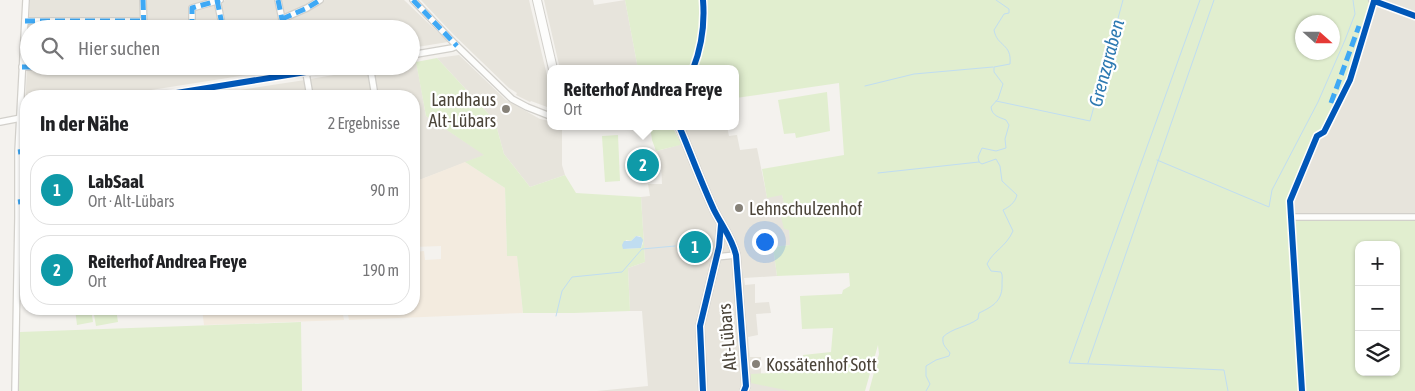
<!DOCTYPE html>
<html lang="de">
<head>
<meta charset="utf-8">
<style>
  :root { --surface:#fff; --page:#f6f6f6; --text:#202124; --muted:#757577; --line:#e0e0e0; --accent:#0b8043 }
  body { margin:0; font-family:"Asap Condensed",sans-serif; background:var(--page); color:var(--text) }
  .controls { position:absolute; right:15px; bottom:15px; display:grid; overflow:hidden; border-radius:10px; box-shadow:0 1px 4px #0004 }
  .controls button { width:45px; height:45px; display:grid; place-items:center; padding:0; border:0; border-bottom:1px solid var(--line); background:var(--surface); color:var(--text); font:25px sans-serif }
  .compass { position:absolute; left:1295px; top:15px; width:45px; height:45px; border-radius:50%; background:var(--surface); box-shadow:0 1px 4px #0004; rotate:111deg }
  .you { position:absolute; left:764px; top:241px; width:18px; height:18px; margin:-12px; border:4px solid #fff; border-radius:50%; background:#1a73e8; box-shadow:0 0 0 8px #1a73e833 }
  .badge { display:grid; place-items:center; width:32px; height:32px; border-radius:50%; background:var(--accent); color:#fff; font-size:16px; font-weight:700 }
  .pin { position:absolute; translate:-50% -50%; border:2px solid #fff; box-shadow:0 1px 5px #0006 }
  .popup { position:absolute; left:547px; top:65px; width:192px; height:65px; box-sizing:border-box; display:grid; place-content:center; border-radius:10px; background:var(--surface); filter:drop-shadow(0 1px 4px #0005); font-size:16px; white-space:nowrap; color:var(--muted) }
  .popup b { font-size:19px; color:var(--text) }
  .popup::after { content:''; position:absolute; left:50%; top:100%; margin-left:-10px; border:10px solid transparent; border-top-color:var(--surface) }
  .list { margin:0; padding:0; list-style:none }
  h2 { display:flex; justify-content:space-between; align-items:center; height:65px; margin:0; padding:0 20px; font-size:21px }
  h2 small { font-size:16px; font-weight:400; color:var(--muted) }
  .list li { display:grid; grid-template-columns:32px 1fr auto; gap:15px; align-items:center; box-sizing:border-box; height:70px; margin:0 10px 10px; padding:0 10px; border:1px solid var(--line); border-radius:20px }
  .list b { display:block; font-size:19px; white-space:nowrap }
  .list p { margin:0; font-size:16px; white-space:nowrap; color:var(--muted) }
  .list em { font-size:16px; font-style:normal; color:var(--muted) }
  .icon { flex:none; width:28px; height:28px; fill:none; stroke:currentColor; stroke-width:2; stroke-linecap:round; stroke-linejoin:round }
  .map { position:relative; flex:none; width:1415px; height:391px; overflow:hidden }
  .search { position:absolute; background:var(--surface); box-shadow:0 1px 4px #0004; left:20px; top:20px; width:400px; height:55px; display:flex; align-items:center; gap:12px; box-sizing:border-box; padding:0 18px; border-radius:28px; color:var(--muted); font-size:19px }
  .panel { position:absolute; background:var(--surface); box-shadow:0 1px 4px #0004; left:20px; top:90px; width:400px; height:225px; border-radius:20px }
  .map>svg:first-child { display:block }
  .residential { fill:#e7e4dc }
  .commercial { fill:#f3ebdf }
  .green { fill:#e1eecf; fill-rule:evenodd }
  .water { fill:#c0ddf1 }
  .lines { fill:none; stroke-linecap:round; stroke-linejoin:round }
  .stream { stroke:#c0ddf1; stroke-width:1 }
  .minor-casing { stroke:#d2d0cb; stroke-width:8 }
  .tertiary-casing { stroke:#d2d0cb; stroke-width:10 }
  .minor { stroke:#fdfdfc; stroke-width:5.5 }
  .tertiary { stroke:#fdfdfc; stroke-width:8 }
  .quiet { stroke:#3fa9f5; stroke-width:5; stroke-dasharray:10 5; stroke-linecap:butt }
  .cycleway-casing { stroke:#fff; stroke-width:9 }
  .cycleway { stroke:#0057b8; stroke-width:6 }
  .poi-dot { fill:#868178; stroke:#fff; stroke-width:2 }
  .labels { text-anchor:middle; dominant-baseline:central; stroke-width:4.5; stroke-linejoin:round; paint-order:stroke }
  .poi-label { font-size:18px; fill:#4b4439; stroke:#fff; text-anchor:start }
  .street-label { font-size:18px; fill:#4b4439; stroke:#fff }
  .water-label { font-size:19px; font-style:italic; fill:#2e7ab2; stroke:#fff }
</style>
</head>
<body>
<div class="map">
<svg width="1415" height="391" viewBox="0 0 1415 391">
  <rect width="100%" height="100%" fill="#f4f2ee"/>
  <!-- residential -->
  <g class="residential">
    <path d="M 30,0 L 141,0 L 141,16 L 139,19 L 29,19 Z"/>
    <path d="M 144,0 L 212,0 L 189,5 L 189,29 L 145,29 Z"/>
    <path d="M 225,0 L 276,0 L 282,29 L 225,29 L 221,5 Z"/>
    <path d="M 280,0 L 318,0 L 286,15 L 284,14 Z"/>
    <path d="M 325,0 L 404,0 L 448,42 L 411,48 L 411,29 L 286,29 L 284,22 L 286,19 L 312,9 Z"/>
    <path d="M 421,0 L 529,0 L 550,88 L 550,107 L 547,107 L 531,101 L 530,102 L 516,95 L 517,93 L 509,88 L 453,34 Z"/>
    <path d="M 544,0 L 593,0 L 594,5 L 625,0 L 638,69 L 560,69 Z"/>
    <path d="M 1373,0 L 1415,0 L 1415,217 L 1290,216 L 1289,202 Z"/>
    <path d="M 213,4 L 218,7 L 221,29 L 193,29 L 193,11 Z"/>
    <path d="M 29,23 L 140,23 L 142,29 L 29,29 L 29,65 L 27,65 Z"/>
    <path d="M 459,55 L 506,100 L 540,119 L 550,121 L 550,126 L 562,126 L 562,165 L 565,175 L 530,187 L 504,154 L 495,121 L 437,58 Z"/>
    <path d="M 416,61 L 426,116 L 485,155 L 414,182 L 414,96 L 312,96 L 310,79 L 387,66 L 411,66 L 411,62 Z"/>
    <path d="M 147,66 L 290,66 L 290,68 L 113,96 L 26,96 L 26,106 L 25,106 L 27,69 L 146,69 Z"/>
    <path d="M 305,80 L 308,96 L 201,96 Z"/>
    <path d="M 684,126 L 727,126 L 729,136 L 737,135 L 740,150 L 757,148 L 767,197 L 782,194 L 787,216 L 781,217 L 789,229 L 791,245 L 773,247 L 777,276 L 744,278 L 745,285 L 755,284 L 755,303 L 769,302 L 771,313 L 756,314 L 758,335 L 748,337 L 750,357 L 761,357 L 761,374 L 790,391 L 597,391 L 648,386 L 642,311 L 630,311 L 628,268 L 645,262 L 641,197 L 650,196 L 648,184 L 662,184 L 661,163 L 657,151 L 689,142 Z"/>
  </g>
  <!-- commercial -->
  <g class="commercial">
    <path d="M 465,162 L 505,188 L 507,256 L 517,255 L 523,313 L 349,320 L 347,309 L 414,309 L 414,252 L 424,251 L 425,260 L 441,259 L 441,246 L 414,247 L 414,182 Z"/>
    <path d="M 202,309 L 342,309 L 344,320 L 204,325 Z"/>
  </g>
  <!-- green -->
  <g class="green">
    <path d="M 625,0 L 1373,0 L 1340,97 L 1323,131 L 1316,134 L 1289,202 L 1290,216 L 1415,217 L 1415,391 L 869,391 L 879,354 L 878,345 L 865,391 L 790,391 L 751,383 L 751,374 L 789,372 L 804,368 L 803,355 L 831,352 L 833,328 L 802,329 L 800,296 L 842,294 L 843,290 L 850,286 L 849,273 L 777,276 L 773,247 L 790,245 L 789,230 L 784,229 L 781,217 L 787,216 L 782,195 L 767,198 L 762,169 L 844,155 L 839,83 L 736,98 L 736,69 L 638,69 ZM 1302,22 L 1332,22 L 1332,52 L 1302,52 ZM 1359,245 L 1396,245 L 1396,372 L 1359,372 Z"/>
    <path d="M 437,58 L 495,121 L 504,154 L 530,187 L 565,175 L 576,193 L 641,197 L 645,262 L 628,268 L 630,311 L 574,313 L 523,313 L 517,256 L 507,256 L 505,188 L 465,162 L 484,155 L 426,116 L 416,62 ZM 636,236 L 640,236 L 643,243 L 641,248 L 623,249 L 626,240 L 631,241 Z"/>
    <path d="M 827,92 L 830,131 L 796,138 L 795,133 L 784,134 L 778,100 Z"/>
    <path d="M 650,126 L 672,126 L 681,143 L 680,145 L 656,151 L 652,140 Z"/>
    <path d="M 618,135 L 620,181 L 605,182 L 602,136 Z"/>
    <path d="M 75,309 L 91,309 L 93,322 L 77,325 Z"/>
    <path d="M 93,309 L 116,309 L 118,322 L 96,326 Z"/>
    <path d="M 301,322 L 302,391 L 19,391 L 20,332 Z"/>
  </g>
  <!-- water -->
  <path class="water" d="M 636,236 L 641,237 L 643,240 L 641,248 L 623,249 L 622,245 L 624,241 L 631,241 Z"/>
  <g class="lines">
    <!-- stream -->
    <g class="stream">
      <path d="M 1200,0 L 1069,363 L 1224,370 L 1228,391"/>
      <path d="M 865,86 L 914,74 L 993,67"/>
      <path d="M 996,101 L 1090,121 L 1123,0"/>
      <path d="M 1157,160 L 1269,207 L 1272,190 L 1318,102 L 1345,40 L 1355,14 L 1353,0"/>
      <path d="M 878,173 L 979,162"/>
      <path d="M 556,316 L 562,291 L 572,277 L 622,272 L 642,249 L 675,246"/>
      <path d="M 1088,363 L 1214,0"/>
      <path d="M 926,391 L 930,384 L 926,376 L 926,366 L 936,360 L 949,356 L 950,353 C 946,347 942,346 943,337 C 952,328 967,327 978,319 L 979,313 C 994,306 1003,300 1002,283 C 1002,278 1003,276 1001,272 L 991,271 L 987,264 C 993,251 1006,247 1013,231 L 1003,210 C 1009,207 1015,203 1017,195 L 1002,181 L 1000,166 L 996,159 L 982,164 L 979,162 L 978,157 L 982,148 L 996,151 L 1006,148 L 1005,139 L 1009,125 L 1006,120 C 999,117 992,116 991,107 L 998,99 L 1003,84 L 994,72 L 994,67 L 1010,64 C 1012,43 997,47 994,30 L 1004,14 L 1009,13 L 1009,9 L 996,0"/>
    </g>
    <!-- minor casing -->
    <g class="minor-casing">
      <g id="minor">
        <path d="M 143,0 L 144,29"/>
        <path d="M 217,0 L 223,29"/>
        <path d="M 278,0 L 284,29"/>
        <path d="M 413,0 L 454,43 L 512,99 L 527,107 L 550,116"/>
        <path d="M 1372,0 L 1415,16"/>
        <path d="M 1374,1 L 1350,80 L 1324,132 L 1317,136 L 1290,201 L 1291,217 L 1415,217"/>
        <path d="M 282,19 L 307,8 L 320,0"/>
        <path d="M 25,21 L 143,21"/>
        <path d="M 192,29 L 192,8 L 220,0"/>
        <path d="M 411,55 L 452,48 L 457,46"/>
        <path d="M 370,66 L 375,96"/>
        <path d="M 22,67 L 145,66"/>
        <path d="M 306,73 L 310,96"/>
        <path d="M 158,96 L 343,66"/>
        <path d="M 0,122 L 26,117"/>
        <path d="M 18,202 L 26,201"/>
        <path d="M 716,257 L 736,255"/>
        <path d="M 15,391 L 18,218 L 18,152 L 26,0"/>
      </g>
    </g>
    <!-- tertiary casing -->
    <g class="tertiary-casing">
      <g id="tertiary">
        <path d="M 537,0 L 553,69"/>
        <path d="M 679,126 C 691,154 701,182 714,210 C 722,226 732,238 736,255 L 746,386 L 744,391"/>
        <path d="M 703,391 L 700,326 L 719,247 L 721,225"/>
      </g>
    </g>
    <!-- minor -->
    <use href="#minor" class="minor"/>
    <!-- tertiary -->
    <use href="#tertiary" class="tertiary"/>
    <!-- quiet -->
    <g class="quiet">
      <path d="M 143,0 L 144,29"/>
      <path d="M 217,0 L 223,29"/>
      <path d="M 278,0 L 284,29"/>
      <path d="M 413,0 L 457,46"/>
      <path d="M 282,19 L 307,8 L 320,0"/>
      <path d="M 25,21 L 143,21"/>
      <path d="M 192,29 L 192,8 L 220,0"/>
      <path d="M 22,67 L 145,66"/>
      <path d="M 1331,103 L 1359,26"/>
      <path d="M 18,152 L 26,151"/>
      <path d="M 18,202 L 26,201"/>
    </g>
    <!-- cycleway casing -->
    <g class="cycleway-casing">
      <g id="cycleway">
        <path d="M 693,69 C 702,46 705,25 703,0"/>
        <path d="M 158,96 L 343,66"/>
        <path d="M 679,126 C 691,154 701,182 714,210 C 722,226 732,238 736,255 L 746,386 L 744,391"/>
        <path d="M 703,391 L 700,326 L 719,247 L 721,225"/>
        <path d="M 1302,391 L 1290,201 L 1317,136 L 1324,132 L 1350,80 L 1374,1 L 1415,16"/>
      </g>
    </g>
    <!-- cycleway -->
    <use href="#cycleway" class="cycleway"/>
  </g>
  <!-- markers -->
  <g class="poi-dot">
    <circle cx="506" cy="109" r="5"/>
    <circle cx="739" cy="208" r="5"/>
    <circle cx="756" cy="364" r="5"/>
  </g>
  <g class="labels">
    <!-- poi labels -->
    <g class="poi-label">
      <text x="496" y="99" text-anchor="end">Landhaus<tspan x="496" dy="21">Alt-Lübars</tspan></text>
      <text x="749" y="208">Lehnschulzenhof</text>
      <text x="766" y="364">Kossätenhof Sott</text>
    </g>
    <!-- street labels -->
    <g class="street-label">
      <text transform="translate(727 337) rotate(-95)">Alt-Lübars</text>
    </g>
    <!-- water labels -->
    <g class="water-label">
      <text transform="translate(1106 63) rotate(-75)">Grenzgraben</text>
    </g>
  </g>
</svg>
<div class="controls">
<button>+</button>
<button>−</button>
<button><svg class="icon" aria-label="layers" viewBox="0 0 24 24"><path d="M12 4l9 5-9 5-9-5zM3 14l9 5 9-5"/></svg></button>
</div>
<svg class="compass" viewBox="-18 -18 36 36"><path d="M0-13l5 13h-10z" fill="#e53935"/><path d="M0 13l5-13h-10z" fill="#757577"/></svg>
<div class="you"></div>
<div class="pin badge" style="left:695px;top:247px;background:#0f9aa8">1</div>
<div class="pin badge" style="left:643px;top:165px;background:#0f9aa8">2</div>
<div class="popup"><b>Reiterhof Andrea Freye</b>Ort</div>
<div class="search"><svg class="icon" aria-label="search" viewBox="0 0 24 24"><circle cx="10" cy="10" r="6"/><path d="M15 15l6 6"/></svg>Hier suchen</div>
<section class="panel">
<h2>In der Nähe<small>2 Ergebnisse</small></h2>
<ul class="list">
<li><span class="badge" style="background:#0f9aa8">1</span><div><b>LabSaal</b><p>Ort · Alt-Lübars</p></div><em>90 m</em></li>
<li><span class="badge" style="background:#0f9aa8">2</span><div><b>Reiterhof Andrea Freye</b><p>Ort</p></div><em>190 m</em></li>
</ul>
</section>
</div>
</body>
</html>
